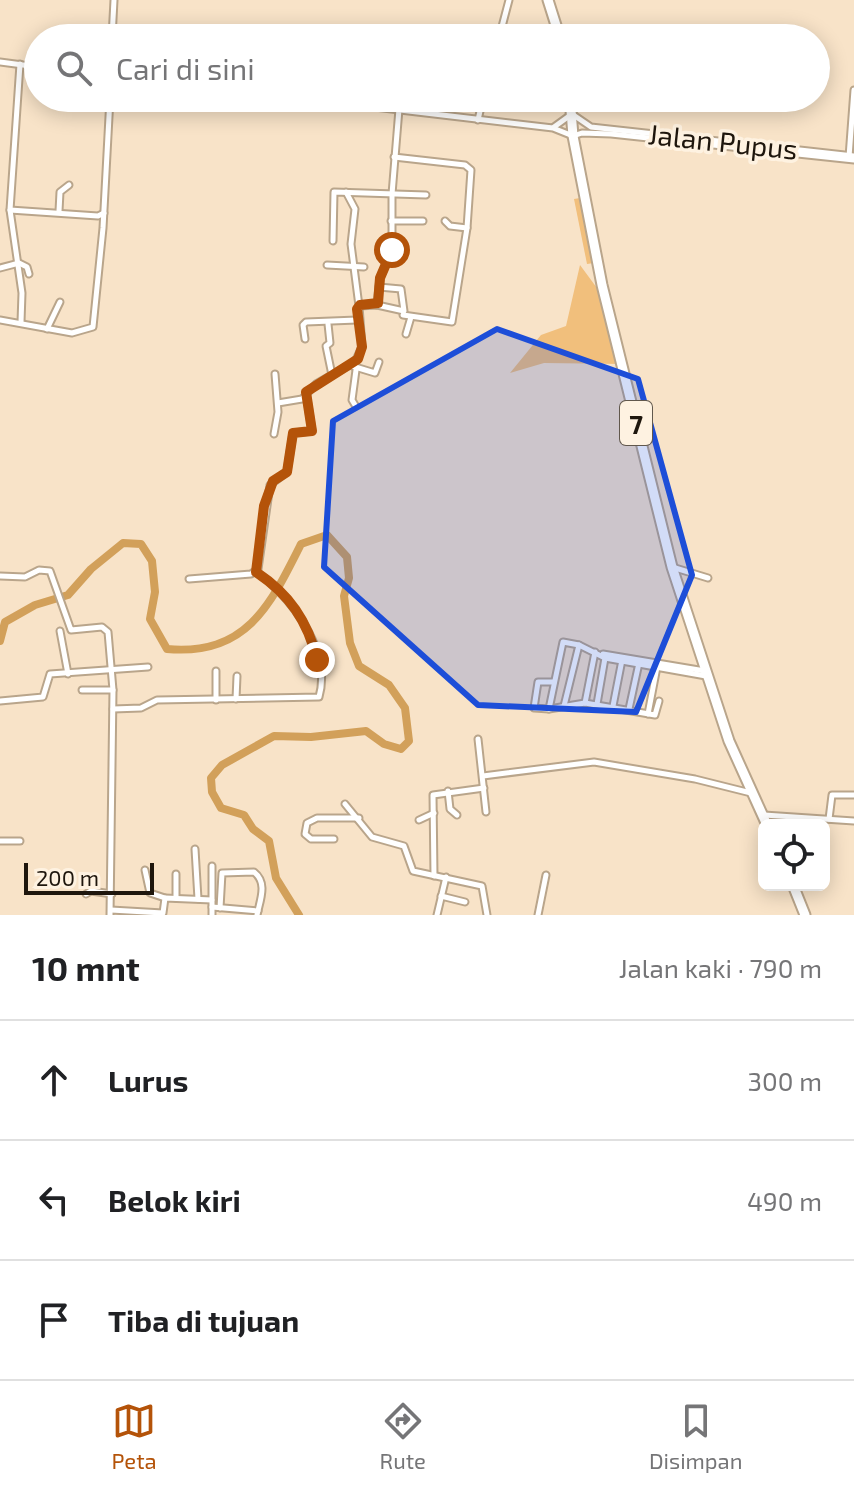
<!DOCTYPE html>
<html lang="id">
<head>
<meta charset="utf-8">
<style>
  :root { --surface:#fff; --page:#f6f6f6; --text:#202124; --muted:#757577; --line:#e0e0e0; --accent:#b45309 }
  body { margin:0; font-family:"Exo 2",sans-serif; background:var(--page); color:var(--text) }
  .controls { position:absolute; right:24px; bottom:24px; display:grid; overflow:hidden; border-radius:12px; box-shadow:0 4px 20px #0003 }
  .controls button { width:72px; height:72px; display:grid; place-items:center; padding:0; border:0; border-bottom:2px solid var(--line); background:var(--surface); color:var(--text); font:40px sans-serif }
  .scale { position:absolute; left:24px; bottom:20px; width:130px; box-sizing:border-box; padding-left:8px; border:4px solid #1e160d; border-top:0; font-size:22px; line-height:28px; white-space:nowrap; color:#1e160d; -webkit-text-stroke:6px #fef2e1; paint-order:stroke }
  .stop { position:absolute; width:24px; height:24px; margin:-18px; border:6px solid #b45309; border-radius:50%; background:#fff }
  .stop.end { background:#b45309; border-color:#fff; box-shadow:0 2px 8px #0008 }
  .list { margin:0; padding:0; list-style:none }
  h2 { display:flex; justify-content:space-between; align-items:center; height:104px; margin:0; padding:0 32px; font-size:34px }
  h2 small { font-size:26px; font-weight:400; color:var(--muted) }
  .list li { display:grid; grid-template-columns:52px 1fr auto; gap:24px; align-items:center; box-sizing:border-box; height:120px; padding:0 32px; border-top:2px solid var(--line) }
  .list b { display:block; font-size:30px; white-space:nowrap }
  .list em { font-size:26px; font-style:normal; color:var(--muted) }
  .icon { flex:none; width:44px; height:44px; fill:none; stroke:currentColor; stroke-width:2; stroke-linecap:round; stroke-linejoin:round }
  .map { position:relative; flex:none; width:854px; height:915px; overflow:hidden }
  .search { position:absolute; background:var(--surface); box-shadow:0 4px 20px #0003; left:24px; right:24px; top:24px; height:88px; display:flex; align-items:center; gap:20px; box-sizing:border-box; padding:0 28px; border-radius:44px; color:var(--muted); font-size:30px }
  .sheet { height:464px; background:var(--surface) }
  nav { display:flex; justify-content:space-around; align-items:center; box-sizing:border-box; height:112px; border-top:2px solid var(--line); background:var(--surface); font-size:22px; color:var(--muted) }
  nav a { display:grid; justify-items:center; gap:4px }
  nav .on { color:var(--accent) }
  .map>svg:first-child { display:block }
  .green { fill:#f1bf7c }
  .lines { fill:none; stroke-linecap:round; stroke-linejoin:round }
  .river { stroke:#d2a05a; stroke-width:8 }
  .minor-casing { stroke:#b9a58b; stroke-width:9 }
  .highway-casing { stroke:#b9a58b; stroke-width:13 }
  .minor { stroke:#fff; stroke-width:5 }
  .highway { stroke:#fff; stroke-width:9 }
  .route { stroke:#b45309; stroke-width:10 }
  .marked { fill:#1d4ed8; fill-opacity:0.2; stroke:#1d4ed8; stroke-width:6; stroke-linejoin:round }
  .labels { text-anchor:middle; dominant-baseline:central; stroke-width:7; stroke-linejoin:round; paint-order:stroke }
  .shield { fill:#fef2e1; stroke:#61584d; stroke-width:2 }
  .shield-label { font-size:26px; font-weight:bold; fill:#1e160d }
  .street-label { font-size:28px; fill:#1e160d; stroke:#fef2e1 }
</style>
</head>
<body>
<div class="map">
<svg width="854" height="915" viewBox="0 0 854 915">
  <rect width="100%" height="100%" fill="#f8e3c8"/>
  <!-- green -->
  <g class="green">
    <path d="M 580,198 L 594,263 L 587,264 L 574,199 Z"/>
    <path d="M 580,265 L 608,303 L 622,364 L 544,363 L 510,373 L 541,335 L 566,326 Z"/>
  </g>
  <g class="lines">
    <!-- river -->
    <path class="river" d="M 0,641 L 5,622 L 35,605 L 68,595 L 91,569 L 123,543 L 141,544 L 152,561 L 155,592 L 150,619 L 167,649 C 246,656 270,606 301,544 L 327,535 L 347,557 L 349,578 L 344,596 L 350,643 L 359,666 L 389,685 L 405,708 L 409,741 L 401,749 L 384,744 L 366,731 L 311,737 L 274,736 L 222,765 L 211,778 L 212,792 L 221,808 L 244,815 L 253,829 L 269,841 L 276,878 L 299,915"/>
    <!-- minor casing -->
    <g class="minor-casing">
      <g id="minor">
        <path d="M 112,38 L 114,0"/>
        <path d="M 499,38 L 509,0"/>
        <path d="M 0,62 L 38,67"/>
        <path d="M 20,64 L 10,210 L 22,293 L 21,322"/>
        <path d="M 298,98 L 553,128 L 573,136 L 582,133 L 611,134 L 854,160"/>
        <path d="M 478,120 L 483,98"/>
        <path d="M 554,127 L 572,114 L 591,127 L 854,156"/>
        <path d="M 394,157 L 465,165 L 471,170 L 467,228 L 452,322 L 403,315"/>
        <path d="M 849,157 L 854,90"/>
        <path d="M 346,192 L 355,209 L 351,244 L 359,306"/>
        <path d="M 10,210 L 98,216 L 104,213"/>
        <path d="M 59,211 L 60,192 L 69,185"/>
        <path d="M 391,221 L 423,221"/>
        <path d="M 445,221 L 450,226 L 467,228"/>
        <path d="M 333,241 L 334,192 L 426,195"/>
        <path d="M 327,265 L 364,267"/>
        <path d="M 0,268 L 19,263 L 27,267 L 29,274"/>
        <path d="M 377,305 L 380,278 L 392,250 L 392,194 L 399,109"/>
        <path d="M 0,320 L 72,333 L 93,327 L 103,228 L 110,98"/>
        <path d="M 328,324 L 330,343 L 326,346 L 332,375"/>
        <path d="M 47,329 L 60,302"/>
        <path d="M 406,334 L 411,317"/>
        <path d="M 305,339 L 303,325 L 306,322 L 357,320"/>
        <path d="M 352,366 L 375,373 L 379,362"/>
        <path d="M 278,403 L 302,399 L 316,384 L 355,362 L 362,347 L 359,306 L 377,305 L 404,311 L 401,289 L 379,287"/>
        <path d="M 355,405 L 352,400 L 356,370"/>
        <path d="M 274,434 L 278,412 L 275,374"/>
        <path d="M 672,567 L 708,578"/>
        <path d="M 0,576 L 25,577 L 39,570 L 50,571 L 71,630 L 102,627 L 108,632 L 113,690 L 110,915"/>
        <path d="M 189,579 L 251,574 L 258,569 L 270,485 L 287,472 L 293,433 L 312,431 L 306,392"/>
        <path d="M 60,631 L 68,674"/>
        <path d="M 603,654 L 705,671"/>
        <path d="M 216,671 L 216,700"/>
        <path d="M 554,682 L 538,682 L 534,708 L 549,709 L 585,703 L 655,715 L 659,701"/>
        <path d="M 82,690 L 113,690"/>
        <path d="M 236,699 L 237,676"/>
        <path d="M 0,701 L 43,697 L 50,674 L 148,667"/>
        <path d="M 585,703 L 595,652"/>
        <path d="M 597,704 L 605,658"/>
        <path d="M 564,706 L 579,645"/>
        <path d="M 613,706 L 622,660"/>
        <path d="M 113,709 L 141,708 L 157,700 L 319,697 C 332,652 291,595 256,572"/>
        <path d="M 549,709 L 563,642 L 579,645 L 605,658 L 706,676"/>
        <path d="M 629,709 L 639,663"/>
        <path d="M 648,714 L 657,667"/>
        <path d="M 478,739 L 486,812"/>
        <path d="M 483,776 L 594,762 L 695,779 L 751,793"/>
        <path d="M 448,791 L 450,809 L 457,815"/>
        <path d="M 345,804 L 372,837 L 404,846 L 413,871 L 482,886 L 487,915"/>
        <path d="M 764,815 L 854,821"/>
        <path d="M 829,819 L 832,795 L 854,795"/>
        <path d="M 419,820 L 434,813"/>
        <path d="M 334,839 L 311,839 L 305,834 L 307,823 L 317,818 L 359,818"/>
        <path d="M 0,841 L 20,841"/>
        <path d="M 195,849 L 198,899"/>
        <path d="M 212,866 L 212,915"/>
        <path d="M 145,870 L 150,893 L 165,898"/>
        <path d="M 176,874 L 176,898"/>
        <path d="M 434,876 L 433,795 L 484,788"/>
        <path d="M 86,894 L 91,891 L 112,894"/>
        <path d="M 441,896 L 465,902"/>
        <path d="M 212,907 L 258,911"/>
        <path d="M 220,908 L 222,873 L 254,872 C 268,883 260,900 257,915"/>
        <path d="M 111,910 L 163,913 L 165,898 L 212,900"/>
        <path d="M 437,915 L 446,877"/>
        <path d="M 538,915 L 546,875"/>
      </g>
    </g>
    <!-- highway casing -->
    <g class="highway-casing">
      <g id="highway">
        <path d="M 548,0 L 560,38"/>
        <path d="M 570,98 L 573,136 L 602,285 L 672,567 L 729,741 L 767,825"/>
        <path d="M 793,885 L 805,915"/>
      </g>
    </g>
    <!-- minor -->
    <use href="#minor" class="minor"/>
    <!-- highway -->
    <use href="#highway" class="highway"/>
  </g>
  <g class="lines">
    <!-- route -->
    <path class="route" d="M 317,660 C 308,621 289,594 256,572 L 264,506 L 273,481 L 287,472 L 293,433 L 312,431 L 306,392 L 358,359 L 362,347 L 357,309 L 360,305 L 378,303 L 380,278 L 392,250"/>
  </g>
  <!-- marked area -->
  <path class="marked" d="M 497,329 L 638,379 L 692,575 L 636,712 L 478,705 L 324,567 L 333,421 Z"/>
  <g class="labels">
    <!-- shield labels -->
    <rect class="shield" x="620" y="401" width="32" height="44" rx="6"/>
    <g class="shield-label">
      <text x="636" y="423">7</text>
    </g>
    <!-- street labels -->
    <g class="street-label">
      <text transform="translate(723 141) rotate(6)">Jalan Pupus</text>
    </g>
  </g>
</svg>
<div class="controls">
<button><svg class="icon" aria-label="locate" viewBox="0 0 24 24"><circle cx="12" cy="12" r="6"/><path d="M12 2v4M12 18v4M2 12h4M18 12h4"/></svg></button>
</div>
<div class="scale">200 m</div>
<div class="stop" style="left:392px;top:250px"></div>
<div class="stop end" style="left:317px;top:660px"></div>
<div class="search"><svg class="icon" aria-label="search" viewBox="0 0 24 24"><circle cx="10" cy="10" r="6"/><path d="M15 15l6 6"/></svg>Cari di sini</div>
</div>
<section class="sheet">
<h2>10 mnt<small>Jalan kaki · 790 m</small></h2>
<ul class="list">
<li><svg class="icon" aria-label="ahead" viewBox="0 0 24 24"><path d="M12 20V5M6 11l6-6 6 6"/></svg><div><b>Lurus</b></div><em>300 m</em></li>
<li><svg class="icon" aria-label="left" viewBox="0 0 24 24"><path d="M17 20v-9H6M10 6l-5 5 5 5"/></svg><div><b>Belok kiri</b></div><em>490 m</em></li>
<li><svg class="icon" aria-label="arrive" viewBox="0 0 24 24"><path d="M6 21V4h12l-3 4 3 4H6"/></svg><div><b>Tiba di tujuan</b></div></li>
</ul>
</section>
<nav>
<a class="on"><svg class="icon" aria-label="map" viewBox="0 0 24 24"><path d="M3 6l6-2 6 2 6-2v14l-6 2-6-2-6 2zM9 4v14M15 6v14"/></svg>Peta</a>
<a><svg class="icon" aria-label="directions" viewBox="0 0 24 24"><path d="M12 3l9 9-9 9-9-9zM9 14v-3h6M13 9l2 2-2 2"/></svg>Rute</a>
<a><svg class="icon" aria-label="saved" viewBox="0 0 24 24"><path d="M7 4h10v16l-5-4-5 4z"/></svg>Disimpan</a>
</nav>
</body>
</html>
